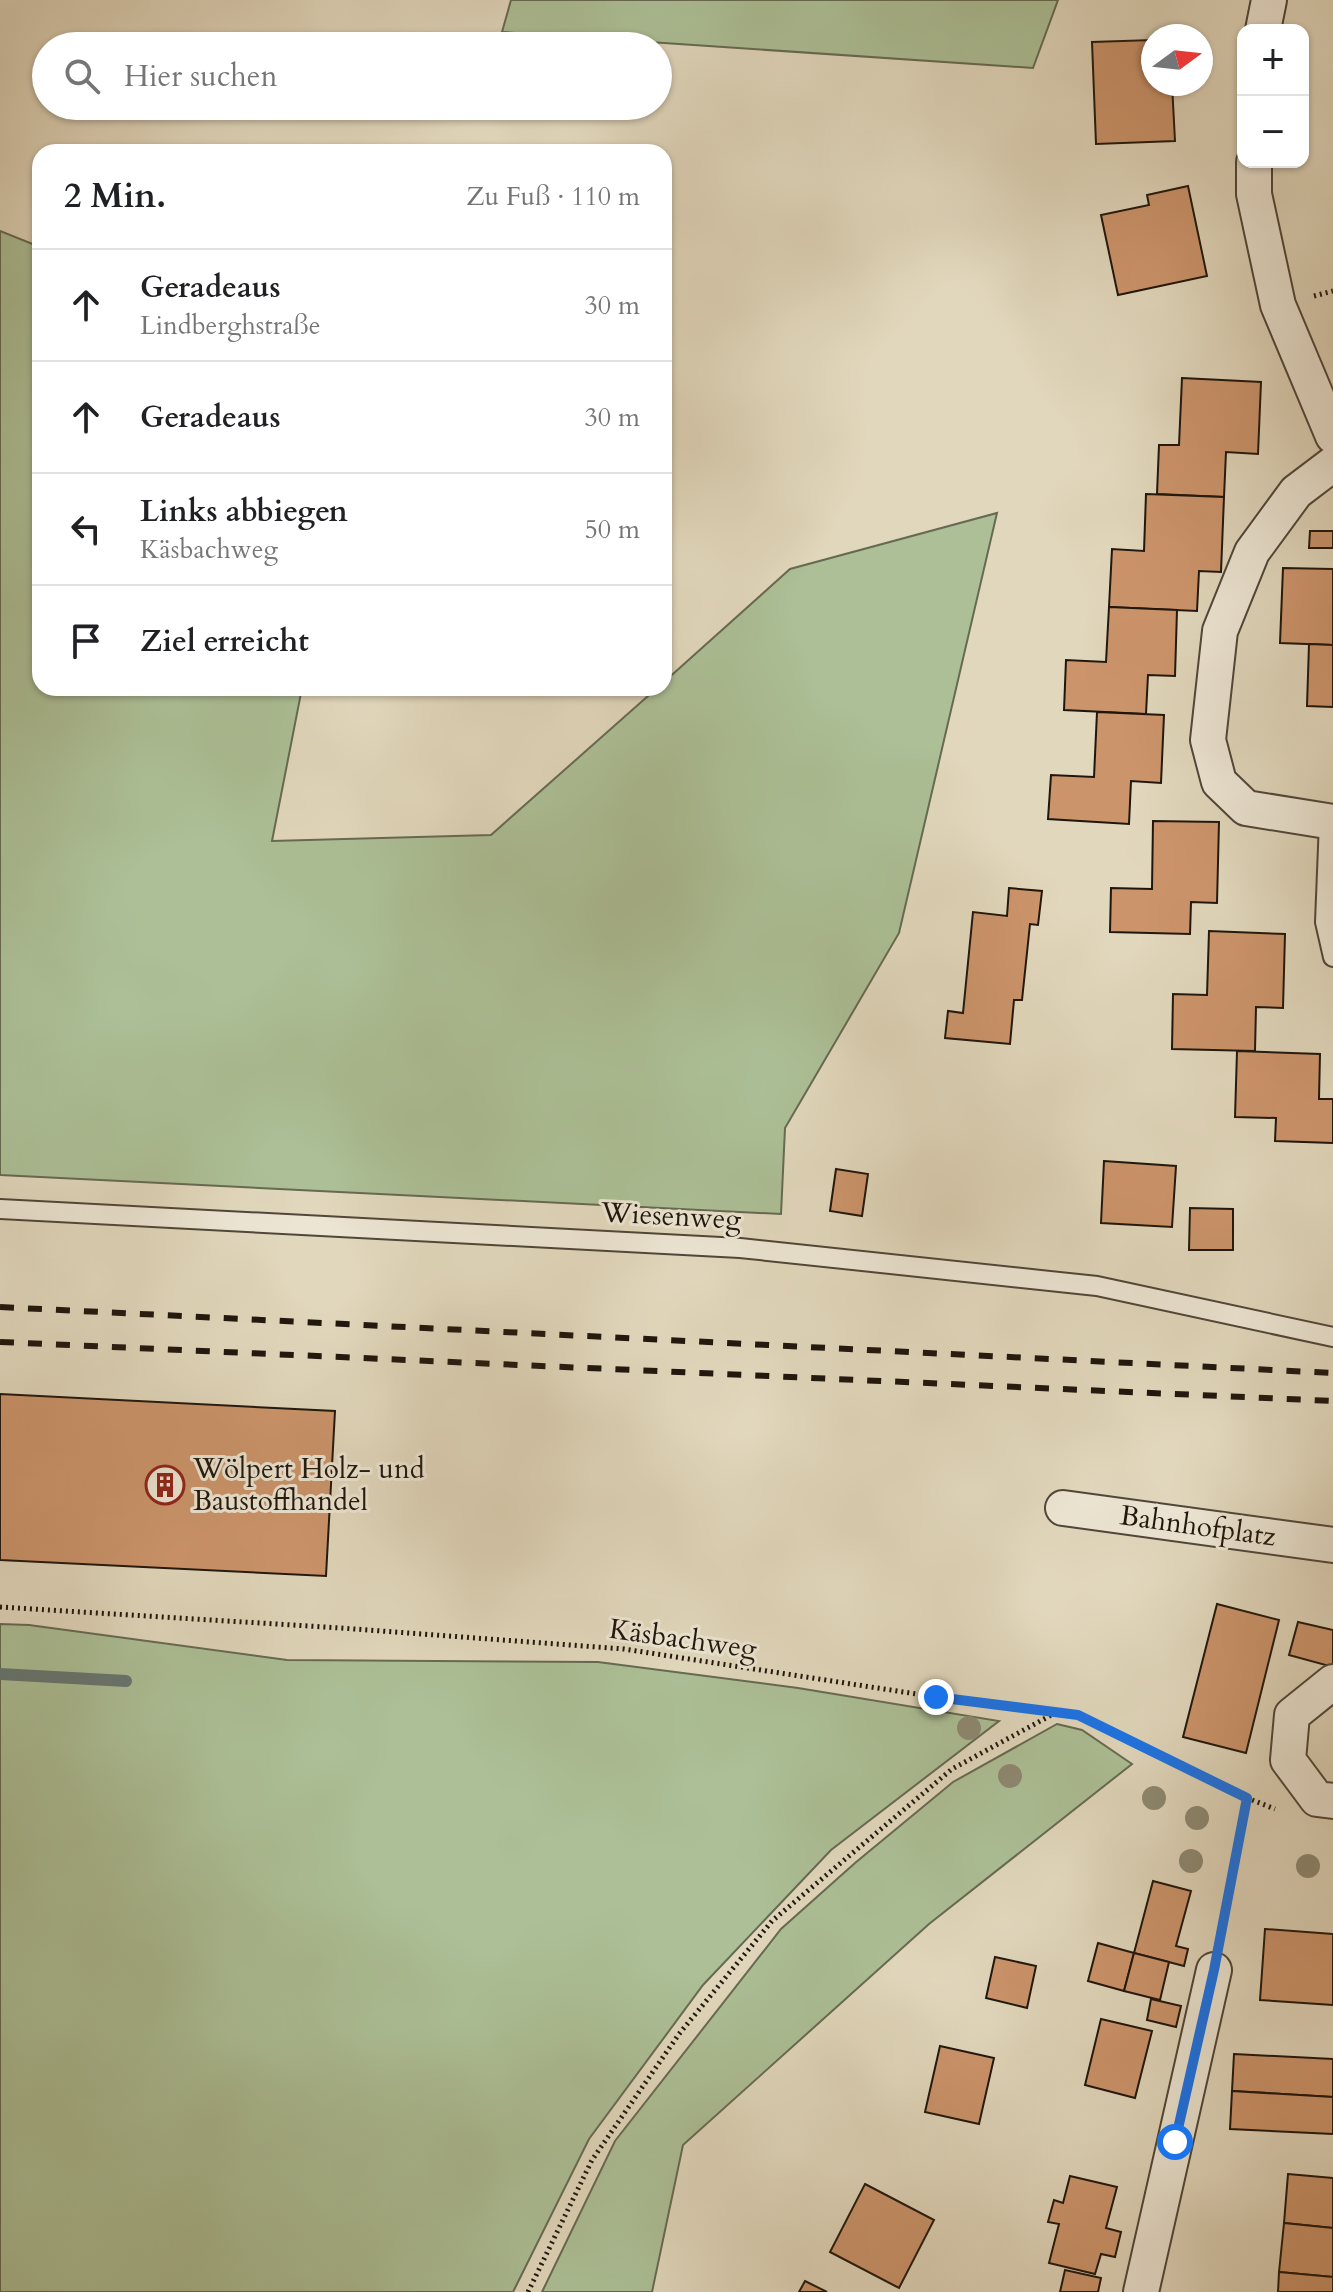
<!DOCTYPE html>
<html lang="de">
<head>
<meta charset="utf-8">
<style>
  :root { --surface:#fff; --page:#f6f6f6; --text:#202124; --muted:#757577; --line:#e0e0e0 }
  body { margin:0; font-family:Cardo,serif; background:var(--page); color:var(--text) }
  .controls { position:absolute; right:24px; top:24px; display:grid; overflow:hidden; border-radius:16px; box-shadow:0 2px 6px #0004 }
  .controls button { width:72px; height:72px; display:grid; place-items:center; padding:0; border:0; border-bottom:2px solid var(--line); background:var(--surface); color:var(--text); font:40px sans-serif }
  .compass { position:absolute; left:1141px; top:24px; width:72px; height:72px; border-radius:50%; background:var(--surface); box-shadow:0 2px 6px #0004; rotate:75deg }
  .stop { position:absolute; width:24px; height:24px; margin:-18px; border:6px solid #1a73e8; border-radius:50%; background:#fff }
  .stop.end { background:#1a73e8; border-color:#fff; box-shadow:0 2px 8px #0008 }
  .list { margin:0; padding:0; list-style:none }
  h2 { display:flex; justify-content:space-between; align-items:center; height:104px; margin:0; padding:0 32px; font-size:34px }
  h2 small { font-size:26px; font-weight:400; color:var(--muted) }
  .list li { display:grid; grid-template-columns:52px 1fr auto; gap:24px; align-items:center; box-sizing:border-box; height:112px; padding:0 32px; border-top:2px solid var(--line) }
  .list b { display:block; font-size:30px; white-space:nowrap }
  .list p { margin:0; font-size:26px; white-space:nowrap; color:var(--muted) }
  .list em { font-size:26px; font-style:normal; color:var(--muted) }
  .icon { flex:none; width:44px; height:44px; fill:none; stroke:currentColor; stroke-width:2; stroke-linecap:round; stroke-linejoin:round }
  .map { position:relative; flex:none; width:1333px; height:2292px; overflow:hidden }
  .search { position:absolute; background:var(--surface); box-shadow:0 2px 6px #0004; left:32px; top:32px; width:640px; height:88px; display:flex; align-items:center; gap:20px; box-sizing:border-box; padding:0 28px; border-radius:44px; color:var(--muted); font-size:30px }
  .panel { position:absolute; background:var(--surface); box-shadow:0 2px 6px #0004; left:32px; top:144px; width:640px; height:552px; border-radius:24px }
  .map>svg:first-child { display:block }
  .green { fill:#acbf96; stroke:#666a52; stroke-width:2 }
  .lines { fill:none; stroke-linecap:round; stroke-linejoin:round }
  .stream { stroke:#667773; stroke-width:12 }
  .building { fill:#cc946b; stroke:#1f160d; stroke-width:2 }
  .lane-casing { stroke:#504639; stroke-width:22 }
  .street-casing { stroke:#504639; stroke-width:38 }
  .path { stroke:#1f160d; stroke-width:5; stroke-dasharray:2 4; stroke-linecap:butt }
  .lane { stroke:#ece5d3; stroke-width:18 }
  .street { stroke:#ece5d3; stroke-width:34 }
  .rail { stroke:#1f160d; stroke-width:6; stroke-dasharray:14 14; stroke-linecap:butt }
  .tree { fill:#8d8972 }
  .route { stroke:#1a73e8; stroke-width:10 }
  .labels { text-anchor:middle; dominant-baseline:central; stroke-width:6; stroke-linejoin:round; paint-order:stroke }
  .street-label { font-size:28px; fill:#1f160d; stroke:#ece5d3 }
  .poi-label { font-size:28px; fill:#1f160d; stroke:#ece5d3; text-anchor:start }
</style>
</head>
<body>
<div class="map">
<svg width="1333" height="2292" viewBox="0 0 1333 2292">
  <rect width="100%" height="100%" fill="#e1d7bc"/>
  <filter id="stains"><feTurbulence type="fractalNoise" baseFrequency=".0025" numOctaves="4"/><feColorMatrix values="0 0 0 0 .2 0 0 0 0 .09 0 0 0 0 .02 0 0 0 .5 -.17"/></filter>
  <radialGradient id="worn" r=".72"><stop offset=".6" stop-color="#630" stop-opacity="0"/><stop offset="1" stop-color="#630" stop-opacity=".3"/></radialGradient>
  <!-- green -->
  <g class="green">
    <path d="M 511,0 L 1058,0 L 1033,68 L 502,32 Z"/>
    <path d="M 0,231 L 40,247 L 40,688 L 302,688 L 272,841 L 491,835 L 657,688 L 664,688 L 664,682 L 790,569 L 997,513 L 899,933 L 785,1128 L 781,1214 L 0,1175 Z"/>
    <path d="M 0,1624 L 29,1625 L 287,1660 L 598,1662 L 798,1688 L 999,1721 L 831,1850 L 703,1985 L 589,2139 L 513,2292 L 0,2292 Z"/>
    <path d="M 1057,1724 L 1082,1730 L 1132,1764 L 929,1924 L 683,2145 L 652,2292 L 542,2292 L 615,2141 L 781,1929 L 855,1863 L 953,1782 Z"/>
  </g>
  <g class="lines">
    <!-- stream -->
    <path class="stream" d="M 0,1674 L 126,1681"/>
  </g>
  <!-- building -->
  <g class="building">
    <path d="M 1153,40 L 1153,84 L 1172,84 L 1175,141 L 1096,144 L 1092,42 Z"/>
    <path d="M 1188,186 L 1207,276 L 1118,295 L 1101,215 L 1149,205 L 1147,195 Z"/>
    <path d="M 1182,378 L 1261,382 L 1258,454 L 1226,452 L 1224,497 L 1157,494 L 1159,445 L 1179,445 Z"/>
    <path d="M 1146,494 L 1224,497 L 1221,572 L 1199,571 L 1197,611 L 1109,607 L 1112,549 L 1144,551 Z"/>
    <path d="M 1310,531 L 1333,531 L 1333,548 L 1309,548 Z"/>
    <path d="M 1283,568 L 1333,569 L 1333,645 L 1280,643 Z"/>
    <path d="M 1109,607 L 1177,610 L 1175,676 L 1148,675 L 1146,714 L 1064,710 L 1066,660 L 1106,662 Z"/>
    <path d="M 1309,644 L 1333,645 L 1333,707 L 1307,706 Z"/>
    <path d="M 1097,712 L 1164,715 L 1161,783 L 1131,781 L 1129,824 L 1048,819 L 1051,775 L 1094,777 Z"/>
    <path d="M 1153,821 L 1219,822 L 1217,903 L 1191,902 L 1190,934 L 1110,932 L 1111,888 L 1152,889 Z"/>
    <path d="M 1009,888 L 1042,891 L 1038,925 L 1030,924 L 1022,1000 L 1014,1000 L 1010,1044 L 945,1038 L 948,1011 L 963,1013 L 973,912 L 1007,916 Z"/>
    <path d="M 1209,931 L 1285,934 L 1283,1008 L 1256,1007 L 1255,1051 L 1172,1049 L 1173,994 L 1207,995 Z"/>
    <path d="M 1237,1051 L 1320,1054 L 1319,1099 L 1333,1099 L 1333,1143 L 1275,1141 L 1276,1118 L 1235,1117 Z"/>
    <path d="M 1104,1161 L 1176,1166 L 1172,1227 L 1101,1223 Z"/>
    <path d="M 836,1169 L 868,1174 L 862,1216 L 830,1211 Z"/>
    <path d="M 1190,1208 L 1233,1209 L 1233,1250 L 1189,1250 Z"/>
    <path d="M 0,1394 L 335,1411 L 326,1576 L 0,1560 Z"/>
    <path d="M 1217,1604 L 1279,1620 L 1246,1753 L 1183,1737 Z"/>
    <path d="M 1298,1622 L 1333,1630 L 1333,1667 L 1289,1655 Z"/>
    <path d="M 1153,1881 L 1191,1891 L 1176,1946 L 1188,1949 L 1184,1966 L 1134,1953 Z"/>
    <path d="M 1265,1929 L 1333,1934 L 1333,2005 L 1260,2000 Z"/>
    <path d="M 1098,1943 L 1134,1953 L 1124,1991 L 1088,1981 Z"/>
    <path d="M 1134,1953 L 1169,1962 L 1160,2000 L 1124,1991 Z"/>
    <path d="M 995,1957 L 1036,1966 L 1027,2008 L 986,1998 Z"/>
    <path d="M 1151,1999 L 1181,2006 L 1176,2027 L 1147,2020 Z"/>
    <path d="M 1101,2019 L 1152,2031 L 1135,2098 L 1085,2085 Z"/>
    <path d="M 940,2046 L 994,2058 L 979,2124 L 925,2112 Z"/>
    <path d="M 1234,2054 L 1333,2059 L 1333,2097 L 1232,2091 Z"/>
    <path d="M 1232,2091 L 1333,2097 L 1333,2134 L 1230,2129 Z"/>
    <path d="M 1288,2174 L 1333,2178 L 1333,2228 L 1284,2223 Z"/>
    <path d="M 1070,2176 L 1117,2187 L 1106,2228 L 1121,2232 L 1115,2257 L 1101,2254 L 1095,2274 L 1049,2263 L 1059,2224 L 1048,2222 L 1054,2200 L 1063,2203 Z"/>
    <path d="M 865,2184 L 934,2220 L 899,2288 L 830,2252 Z"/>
    <path d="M 1284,2223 L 1333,2228 L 1333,2277 L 1279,2272 Z"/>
    <path d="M 1065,2270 L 1101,2278 L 1098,2292 L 1060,2292 Z"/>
    <path d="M 1279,2272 L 1333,2277 L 1333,2292 L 1278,2292 Z"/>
    <path d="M 805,2281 L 827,2292 L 799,2292 Z"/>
  </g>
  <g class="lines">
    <!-- lane casing -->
    <g class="lane-casing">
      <g id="lane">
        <path d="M 1329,822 L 1325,922 L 1333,957"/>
        <path d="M 0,1209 L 740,1248 L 1097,1286 L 1333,1337"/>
      </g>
    </g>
    <!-- street casing -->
    <g class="street-casing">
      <g id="street">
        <path d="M 1263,30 L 1269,0"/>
        <path d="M 1254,162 L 1254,194 L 1278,305 L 1333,436"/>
        <path d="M 1333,464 L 1296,492 L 1252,552 L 1220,631 L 1208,740 L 1219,782 L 1246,808 L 1333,822"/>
        <path d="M 1063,1508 L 1333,1545"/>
        <path d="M 1333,1682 L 1292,1715 L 1288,1760 L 1317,1799 L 1333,1801"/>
        <path d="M 1141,2292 L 1214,1970"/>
      </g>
    </g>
    <!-- path -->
    <g class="path">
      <path d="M 1314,296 L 1333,291"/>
      <path d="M 0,1607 L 341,1628 L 624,1649 L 936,1697 L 1078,1715 L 1247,1798 L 1275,1809"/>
      <path d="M 1221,1934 L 1247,1798"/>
      <path d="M 528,2292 L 592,2160 L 679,2034 L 772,1921 L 952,1769 L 1055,1713"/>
    </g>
    <!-- lane -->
    <use href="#lane" class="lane"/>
    <!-- street -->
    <use href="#street" class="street"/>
    <!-- rail -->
    <g class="rail">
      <path d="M 0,1307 L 1333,1373"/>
      <path d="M 0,1342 L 1333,1401"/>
    </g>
  </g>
  <!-- trees -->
  <g class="tree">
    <circle cx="969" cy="1728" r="12"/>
    <circle cx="1010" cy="1776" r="12"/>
    <circle cx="1154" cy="1798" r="12"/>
    <circle cx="1197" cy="1818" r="12"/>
    <circle cx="1191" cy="1861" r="12"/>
    <circle cx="1308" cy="1866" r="12"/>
  </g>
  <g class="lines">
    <!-- route -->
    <path class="route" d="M 936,1697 L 1078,1715 L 1247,1798 L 1214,1970 L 1175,2142"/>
  </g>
  <!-- icons -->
  <defs>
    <g id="building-ring" transform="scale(2)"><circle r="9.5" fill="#ece5d3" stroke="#8f2418" stroke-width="1.5"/><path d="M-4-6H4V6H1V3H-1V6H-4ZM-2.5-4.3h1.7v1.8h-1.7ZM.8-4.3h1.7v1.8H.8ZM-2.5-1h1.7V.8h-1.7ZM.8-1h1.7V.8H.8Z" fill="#8f2418"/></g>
  </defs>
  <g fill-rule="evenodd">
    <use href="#building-ring" x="165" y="1485"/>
  </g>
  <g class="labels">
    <!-- street labels -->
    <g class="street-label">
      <text transform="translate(671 1216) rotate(3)">Wiesenweg</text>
      <text transform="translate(1198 1526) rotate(8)">Bahnhofplatz</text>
      <text transform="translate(683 1639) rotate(8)">Käsbachweg</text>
    </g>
    <!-- poi labels -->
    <g class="poi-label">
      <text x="193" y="1469">Wölpert Holz- und<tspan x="193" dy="32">Baustoffhandel</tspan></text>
    </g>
  </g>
  <rect width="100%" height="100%" filter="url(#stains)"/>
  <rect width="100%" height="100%" fill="url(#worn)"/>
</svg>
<div class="controls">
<button>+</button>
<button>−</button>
</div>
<svg class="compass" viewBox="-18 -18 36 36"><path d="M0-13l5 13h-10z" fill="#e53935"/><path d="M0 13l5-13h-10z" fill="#757577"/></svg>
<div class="stop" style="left:1175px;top:2142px"></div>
<div class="stop end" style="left:936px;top:1697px"></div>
<div class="search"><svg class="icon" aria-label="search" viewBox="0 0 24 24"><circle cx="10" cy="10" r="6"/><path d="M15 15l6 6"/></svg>Hier suchen</div>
<section class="panel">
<h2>2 Min.<small>Zu Fuß · 110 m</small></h2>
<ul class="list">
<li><svg class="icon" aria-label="ahead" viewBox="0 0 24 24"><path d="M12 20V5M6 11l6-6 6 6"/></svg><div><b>Geradeaus</b><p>Lindberghstraße</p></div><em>30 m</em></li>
<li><svg class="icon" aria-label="ahead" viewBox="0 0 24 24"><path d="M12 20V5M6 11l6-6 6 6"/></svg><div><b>Geradeaus</b></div><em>30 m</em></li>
<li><svg class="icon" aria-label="left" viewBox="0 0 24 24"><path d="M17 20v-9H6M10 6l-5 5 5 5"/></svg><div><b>Links abbiegen</b><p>Käsbachweg</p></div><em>50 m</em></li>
<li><svg class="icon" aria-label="arrive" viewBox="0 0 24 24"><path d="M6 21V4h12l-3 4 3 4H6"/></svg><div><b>Ziel erreicht</b></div></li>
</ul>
</section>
</div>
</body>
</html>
